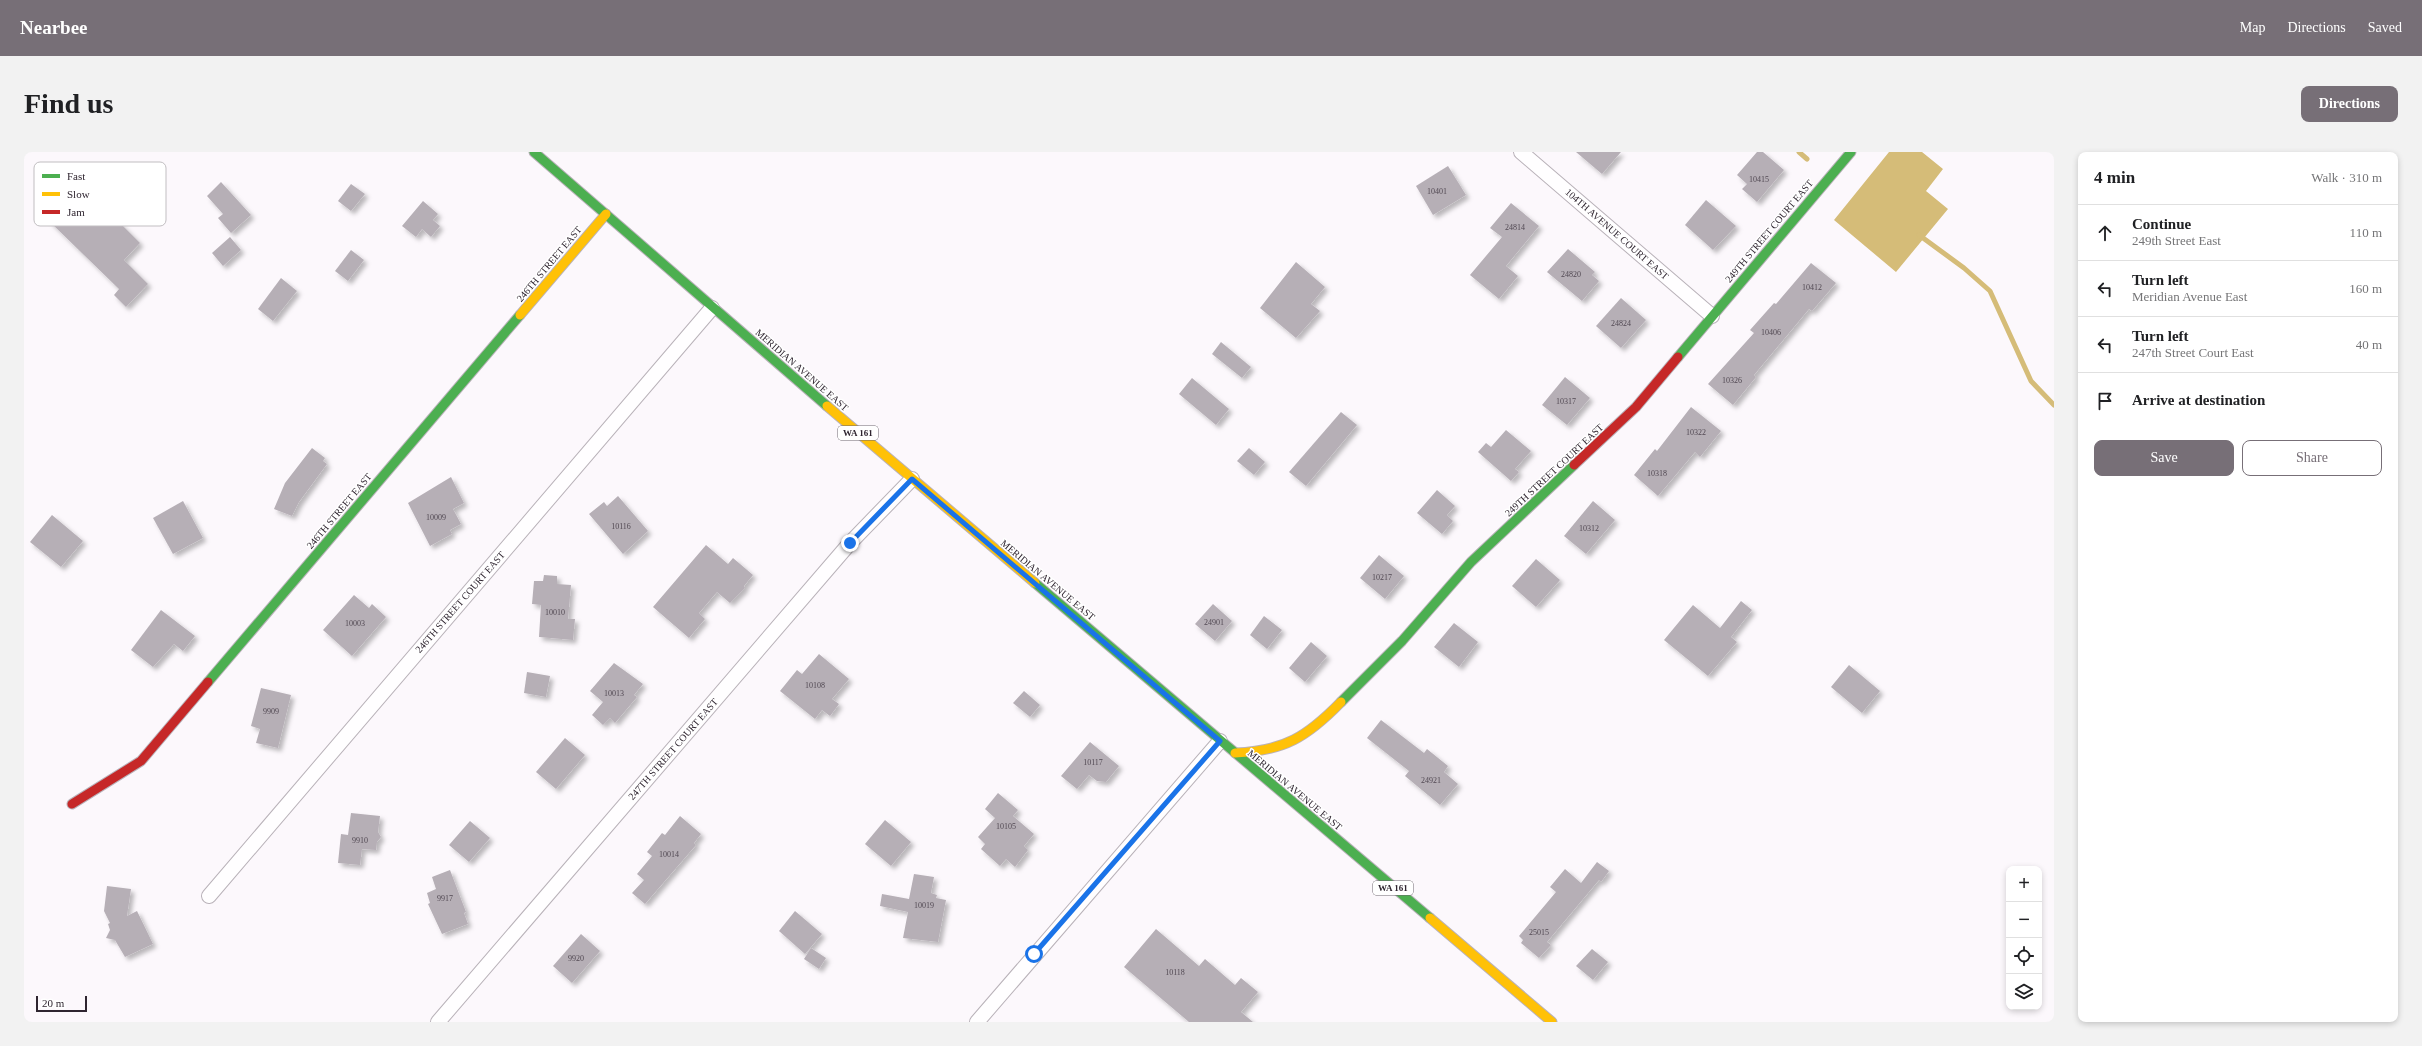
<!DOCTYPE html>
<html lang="en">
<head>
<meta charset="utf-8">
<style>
  :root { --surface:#fff; --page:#f2f2f2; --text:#202124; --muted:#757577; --line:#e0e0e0; --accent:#776f77 }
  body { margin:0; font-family:Georgia,serif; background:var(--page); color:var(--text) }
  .controls { position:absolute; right:12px; bottom:12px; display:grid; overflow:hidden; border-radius:8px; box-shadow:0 2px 6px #0003 }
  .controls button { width:36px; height:36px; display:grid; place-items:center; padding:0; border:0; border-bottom:1px solid var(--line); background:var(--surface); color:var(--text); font:20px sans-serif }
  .scale { position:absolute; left:12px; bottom:10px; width:51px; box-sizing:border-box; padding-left:4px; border:2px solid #2f2530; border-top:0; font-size:11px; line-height:14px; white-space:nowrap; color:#2f2530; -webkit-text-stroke:3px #fff; paint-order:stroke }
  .stop { position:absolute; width:12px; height:12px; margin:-9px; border:3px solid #1a73e8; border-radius:50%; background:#fff }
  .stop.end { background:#1a73e8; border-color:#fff; box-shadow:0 1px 4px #0008 }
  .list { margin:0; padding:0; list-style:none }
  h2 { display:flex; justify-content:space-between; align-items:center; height:52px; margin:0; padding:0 16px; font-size:17px }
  h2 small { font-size:13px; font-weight:400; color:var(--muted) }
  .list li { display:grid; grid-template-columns:26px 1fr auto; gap:12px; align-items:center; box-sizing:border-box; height:56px; padding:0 16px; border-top:1px solid var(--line) }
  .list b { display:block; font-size:15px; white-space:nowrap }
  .list p { margin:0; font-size:13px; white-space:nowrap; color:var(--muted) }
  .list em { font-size:13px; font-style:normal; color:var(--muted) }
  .actions { display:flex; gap:8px; padding:12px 16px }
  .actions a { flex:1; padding:9px 0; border:1px solid var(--accent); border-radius:8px; text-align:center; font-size:14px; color:var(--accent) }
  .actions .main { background:var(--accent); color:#fff }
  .icon { flex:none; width:22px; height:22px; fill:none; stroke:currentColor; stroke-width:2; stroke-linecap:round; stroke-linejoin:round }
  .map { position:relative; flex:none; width:2030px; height:870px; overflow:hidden; border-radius:8px }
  header { display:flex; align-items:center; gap:24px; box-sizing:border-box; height:56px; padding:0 20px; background:var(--accent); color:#fff }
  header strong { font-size:19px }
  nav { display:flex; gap:22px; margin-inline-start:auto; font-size:14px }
  .intro { display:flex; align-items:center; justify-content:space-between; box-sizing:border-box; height:96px; padding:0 24px }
  h1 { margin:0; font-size:28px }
  .button { padding:10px 18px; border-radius:8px; background:var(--accent); color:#fff; font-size:14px; font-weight:700 }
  main { display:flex; gap:24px; padding:0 24px }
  aside { flex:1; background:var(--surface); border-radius:8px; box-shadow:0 2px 6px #0003 }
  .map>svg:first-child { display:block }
  .water { fill:#d5bc78 }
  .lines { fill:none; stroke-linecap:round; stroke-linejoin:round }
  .stream { stroke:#d5bc78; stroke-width:5 }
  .building { fill:#b6afb6; filter:url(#shadow) }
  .street-casing { stroke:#b9b2b9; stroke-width:16 }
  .fast-casing { stroke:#b9b2b9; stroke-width:11 }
  .slow-casing { stroke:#b9b2b9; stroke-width:11 }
  .jam-casing { stroke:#b9b2b9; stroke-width:11 }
  .street { stroke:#fffeff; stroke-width:14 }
  .fast { stroke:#4caf50; stroke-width:9 }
  .slow { stroke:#ffc107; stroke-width:9 }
  .jam { stroke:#c62828; stroke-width:9 }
  .route { stroke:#1a73e8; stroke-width:5 }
  .labels { text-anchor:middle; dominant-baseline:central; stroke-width:3; stroke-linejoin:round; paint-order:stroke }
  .number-label { font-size:8px; fill:#514852 }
  .shield { fill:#fff; stroke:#6d666e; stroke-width:1 }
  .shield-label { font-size:9px; font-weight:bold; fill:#2f2530 }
  .street-label { font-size:10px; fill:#2f2530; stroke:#fff }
  .key { fill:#fff; stroke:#c1bec1; stroke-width:1 }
  .key-label { font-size:11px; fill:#2f2530 }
</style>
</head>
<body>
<header>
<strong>Nearbee</strong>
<nav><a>Map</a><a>Directions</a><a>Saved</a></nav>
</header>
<div class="intro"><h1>Find us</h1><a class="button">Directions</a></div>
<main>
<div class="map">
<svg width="2030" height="870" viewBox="0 0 2030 870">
  <defs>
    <filter id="shadow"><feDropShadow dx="3.5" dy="3.5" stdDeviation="2" flood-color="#0004"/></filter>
  </defs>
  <rect width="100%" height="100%" fill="#fcf8fc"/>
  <!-- water -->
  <path class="water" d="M 1865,0 L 1898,0 L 1919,17 L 1902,39 L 1924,57 L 1872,120 L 1810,68 Z"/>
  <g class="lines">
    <!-- stream -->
    <g class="stream">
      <path d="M 1775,0 L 1783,7"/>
      <path d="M 1895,83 L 1940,116 L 1966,139 L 2007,229 L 2030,253"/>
    </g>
  </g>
  <!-- building -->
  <g class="building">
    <path d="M 1552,0 L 1597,0 L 1578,22 Z"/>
    <path d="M 1733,0 L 1739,0 L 1760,18 L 1733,50 L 1718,37 L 1723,32 L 1713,23 Z"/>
    <path d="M 1424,14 L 1442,43 L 1409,63 L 1392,34 Z"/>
    <path d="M 197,30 L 227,63 L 207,81 L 194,66 L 199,62 L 183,44 Z"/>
    <path d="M 327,32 L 341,42 L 327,59 L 314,49 Z"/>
    <path d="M 59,34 L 116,91 L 100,108 L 124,132 L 102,155 L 90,143 L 95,137 L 25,69 Z"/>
    <path d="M 1682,48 L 1712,74 L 1689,98 L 1661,73 Z"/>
    <path d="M 399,49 L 414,62 L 409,68 L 416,74 L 407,85 L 398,77 L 392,85 L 378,74 Z"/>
    <path d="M 1487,51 L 1515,74 L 1482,114 L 1494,124 L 1475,147 L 1446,123 L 1478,85 L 1466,76 Z"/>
    <path d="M 206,85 L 217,98 L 199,114 L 188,101 Z"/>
    <path d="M 1544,97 L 1571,120 L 1568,123 L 1575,129 L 1558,149 L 1523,120 Z"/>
    <path d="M 327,98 L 340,108 L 324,129 L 311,119 Z"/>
    <path d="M 1272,110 L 1301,135 L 1287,152 L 1296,159 L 1272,186 L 1236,156 Z"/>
    <path d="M 1787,111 L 1812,131 L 1788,159 L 1785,157 L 1730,223 L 1732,225 L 1709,253 L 1684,232 L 1730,181 L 1726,178 L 1750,151 L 1752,152 Z"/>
    <path d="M 257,126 L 273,139 L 249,169 L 234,157 Z"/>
    <path d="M 1597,146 L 1622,168 L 1597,196 L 1572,174 Z"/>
    <path d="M 1197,190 L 1227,215 L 1218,226 L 1188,202 Z"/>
    <path d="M 1541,225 L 1566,246 L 1543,273 L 1518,253 Z"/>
    <path d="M 1168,226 L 1205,257 L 1192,273 L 1155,242 Z"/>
    <path d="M 1667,255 L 1697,279 L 1676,305 L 1671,300 L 1634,344 L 1610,323 L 1631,297 L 1633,299 Z"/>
    <path d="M 1317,260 L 1333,273 L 1282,334 L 1265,320 Z"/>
    <path d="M 1482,278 L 1507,299 L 1491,317 L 1495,320 L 1487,329 L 1454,300 L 1462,291 L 1467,295 Z"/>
    <path d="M 288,296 L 301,306 L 299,309 L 303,312 L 275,350 L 268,364 L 250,357 L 261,331 Z"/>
    <path d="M 1225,296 L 1241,310 L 1230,323 L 1213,309 Z"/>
    <path d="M 427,325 L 440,351 L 429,357 L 437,372 L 426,378 L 428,382 L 406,394 L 384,351 Z"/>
    <path d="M 1413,338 L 1431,354 L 1423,363 L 1429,369 L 1418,382 L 1393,361 Z"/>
    <path d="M 594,344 L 624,379 L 599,402 L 565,362 L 580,350 L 583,354 Z"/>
    <path d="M 159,349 L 179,386 L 149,402 L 129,366 Z"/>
    <path d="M 1569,349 L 1591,368 L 1562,402 L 1540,384 Z"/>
    <path d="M 28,363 L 59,389 L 37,415 L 6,390 Z"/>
    <path d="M 682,393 L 704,412 L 709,406 L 729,423 L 720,434 L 721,436 L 706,451 L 693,440 L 675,461 L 681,467 L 665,486 L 629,455 Z"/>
    <path d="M 1355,403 L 1380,424 L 1361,447 L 1336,426 Z"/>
    <path d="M 1512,407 L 1536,428 L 1512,455 L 1488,434 Z"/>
    <path d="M 520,423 L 533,424 L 533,432 L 547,433 L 544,467 L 551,467 L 549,488 L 515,485 L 517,453 L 508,452 L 510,429 L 519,429 Z"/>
    <path d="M 330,443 L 345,456 L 348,452 L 362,465 L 328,504 L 299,478 Z"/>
    <path d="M 1717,449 L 1728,458 L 1707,485 L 1713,490 L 1684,524 L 1640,488 L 1669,453 L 1696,476 Z"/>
    <path d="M 1189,452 L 1208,469 L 1191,489 L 1171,472 Z"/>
    <path d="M 137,458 L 171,484 L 159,499 L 150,492 L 129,515 L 107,498 Z"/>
    <path d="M 1240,464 L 1258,478 L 1243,497 L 1226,483 Z"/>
    <path d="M 1430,471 L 1454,490 L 1435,515 L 1410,495 Z"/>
    <path d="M 1287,490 L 1303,504 L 1281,530 L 1265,516 Z"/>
    <path d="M 795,502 L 825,527 L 808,547 L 815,552 L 806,564 L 798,558 L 791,567 L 756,539 L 773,518 L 778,522 Z"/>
    <path d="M 590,511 L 619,532 L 610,543 L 613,545 L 591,571 L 586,566 L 579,573 L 568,563 L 579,550 L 566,539 Z"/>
    <path d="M 1825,513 L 1856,539 L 1838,561 L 1807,535 Z"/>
    <path d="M 503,520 L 526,524 L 522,545 L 500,541 Z"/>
    <path d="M 237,536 L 267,543 L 254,596 L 232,591 L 236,577 L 227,574 Z"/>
    <path d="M 1000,539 L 1016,553 L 1006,565 L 989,551 Z"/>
    <path d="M 1357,568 L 1400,601 L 1403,597 L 1424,614 L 1420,620 L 1434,632 L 1416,653 L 1381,624 L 1385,619 L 1343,586 Z"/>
    <path d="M 541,586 L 561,603 L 532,637 L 512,620 Z"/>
    <path d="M 1066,590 L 1095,614 L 1082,630 L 1073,629 L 1065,623 L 1053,637 L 1037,624 Z"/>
    <path d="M 974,641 L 994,658 L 989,664 L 1010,682 L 1000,694 L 1004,698 L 991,715 L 982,707 L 976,714 L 957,697 L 961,692 L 954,685 L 971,666 L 961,657 Z"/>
    <path d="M 327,661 L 356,664 L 354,680 L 357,685 L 353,690 L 352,698 L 338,697 L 336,713 L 314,711 L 317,682 L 324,683 Z"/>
    <path d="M 656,664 L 677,682 L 670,691 L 672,693 L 621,752 L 608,741 L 620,728 L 613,722 L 628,704 L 623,700 L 638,681 L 641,683 Z"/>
    <path d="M 861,668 L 887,690 L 867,714 L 841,692 Z"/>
    <path d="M 446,669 L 466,686 L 445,710 L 425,693 Z"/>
    <path d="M 1573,710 L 1585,719 L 1577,730 L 1575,728 L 1523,790 L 1527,793 L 1515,806 L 1497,791 L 1499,788 L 1495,784 L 1532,740 L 1526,735 L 1541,717 L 1557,731 Z"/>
    <path d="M 426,718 L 442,760 L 440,761 L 444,772 L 418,782 L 404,752 L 406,751 L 403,741 L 412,737 L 408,725 Z"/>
    <path d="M 890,722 L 910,725 L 907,741 L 913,743 L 912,746 L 922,748 L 914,790 L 879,786 L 884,760 L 856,754 L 858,742 L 885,747 Z"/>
    <path d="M 83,734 L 107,737 L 103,764 L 113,759 L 129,792 L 101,805 L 91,788 L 82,786 L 86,778 L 84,772 L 86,771 L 80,759 Z"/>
    <path d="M 771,759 L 798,782 L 781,802 L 755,779 Z"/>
    <path d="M 1132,777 L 1175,814 L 1181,807 L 1211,833 L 1217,826 L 1234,840 L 1217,860 L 1229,870 L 1165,870 L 1100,815 Z"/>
    <path d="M 557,782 L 576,799 L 548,831 L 529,814 Z"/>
    <path d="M 787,796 L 802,806 L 795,817 L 780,807 Z"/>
    <path d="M 1568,797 L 1584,810 L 1569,828 L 1552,814 Z"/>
  </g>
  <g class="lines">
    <!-- street casing -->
    <g class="street-casing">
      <g id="street">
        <path d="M 1497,0 L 1688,164"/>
        <path d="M 185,744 L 688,156"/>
        <path d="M 414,870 L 826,391 L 888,327"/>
        <path d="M 953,870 L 1196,589"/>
      </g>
    </g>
    <!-- fast casing -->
    <g class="fast-casing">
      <g id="fast">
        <path d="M 510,0 L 803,254"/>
        <path d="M 1654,205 L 1827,0"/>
        <path d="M 1011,431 L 1406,766"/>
        <path d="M 184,530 L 496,163"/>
        <path d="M 1317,550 L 1378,489 L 1447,410 L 1550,313"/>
      </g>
    </g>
    <!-- slow casing -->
    <g class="slow-casing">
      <g id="slow">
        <path d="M 496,163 L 582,62"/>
        <path d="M 803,254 L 1011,431"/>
        <path d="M 1211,601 C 1260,599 1283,585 1317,550"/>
        <path d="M 1406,766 L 1528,870"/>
      </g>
    </g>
    <!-- jam casing -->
    <g class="jam-casing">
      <g id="jam">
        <path d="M 1550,313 L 1612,255 L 1654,205"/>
        <path d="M 48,652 L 117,609 L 184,530"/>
      </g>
    </g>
    <!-- street -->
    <use href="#street" class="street"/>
    <!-- fast -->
    <use href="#fast" class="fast"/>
    <!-- slow -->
    <use href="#slow" class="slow"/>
    <!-- jam -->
    <use href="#jam" class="jam"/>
  </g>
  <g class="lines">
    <!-- route -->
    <path class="route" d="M 826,391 L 888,327 L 1196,589 L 1010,802"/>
  </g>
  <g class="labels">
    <!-- number labels -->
    <g class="number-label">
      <text x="1735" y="27">10415</text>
      <text x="1413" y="39">10401</text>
      <text x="1491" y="75">24814</text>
      <text x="1547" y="122">24820</text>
      <text x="1788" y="135">10412</text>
      <text x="1597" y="171">24824</text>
      <text x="1747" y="180">10406</text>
      <text x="1708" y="228">10326</text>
      <text x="1542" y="249">10317</text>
      <text x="1672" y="280">10322</text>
      <text x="1633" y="321">10318</text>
      <text x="412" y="365">10009</text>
      <text x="597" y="374">10116</text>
      <text x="1565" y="376">10312</text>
      <text x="1358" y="425">10217</text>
      <text x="531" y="460">10010</text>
      <text x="1190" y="470">24901</text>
      <text x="331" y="471">10003</text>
      <text x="791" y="533">10108</text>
      <text x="590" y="541">10013</text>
      <text x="247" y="559">9909</text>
      <text x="1069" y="610">10117</text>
      <text x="1407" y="628">24921</text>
      <text x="982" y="674">10105</text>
      <text x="336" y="688">9910</text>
      <text x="645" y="702">10014</text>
      <text x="421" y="746">9917</text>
      <text x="900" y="753">10019</text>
      <text x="1515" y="780">25015</text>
      <text x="552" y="806">9920</text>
      <text x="1151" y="820">10118</text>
    </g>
    <!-- shield labels -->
    <g class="shield">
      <rect x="814" y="274" width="40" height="14" rx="3"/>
      <rect x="1349" y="729" width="40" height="14" rx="3"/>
    </g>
    <g class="shield-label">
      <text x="834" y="281">WA 161</text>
      <text x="1369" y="736">WA 161</text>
    </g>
    <!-- street labels -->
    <g class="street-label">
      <text transform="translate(1745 79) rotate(-50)">249TH STREET COURT EAST</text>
      <text transform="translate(1593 82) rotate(41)">104TH AVENUE COURT EAST</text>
      <text transform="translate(525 112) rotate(-50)">246TH STREET EAST</text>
      <text transform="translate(778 218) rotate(41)">MERIDIAN AVENUE EAST</text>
      <text transform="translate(1530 318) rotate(-43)">249TH STREET COURT EAST</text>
      <text transform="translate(315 359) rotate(-50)">246TH STREET EAST</text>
      <text transform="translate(1024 428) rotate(40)">MERIDIAN AVENUE EAST</text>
      <text transform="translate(436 450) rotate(-49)">246TH STREET COURT EAST</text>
      <text transform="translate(649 597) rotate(-49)">247TH STREET COURT EAST</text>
      <text transform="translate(1271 638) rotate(40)">MERIDIAN AVENUE EAST</text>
    </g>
  </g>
  <!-- legend -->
  <rect x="10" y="10" width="132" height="64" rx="6" class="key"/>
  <rect x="18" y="22" width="18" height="4" fill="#4caf50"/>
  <rect x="18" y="40" width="18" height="4" fill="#ffc107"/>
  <rect x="18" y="58" width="18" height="4" fill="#c62828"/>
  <g class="key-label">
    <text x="43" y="28">Fast</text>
    <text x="43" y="46">Slow</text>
    <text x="43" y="64">Jam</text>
  </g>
</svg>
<div class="controls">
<button>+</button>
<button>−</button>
<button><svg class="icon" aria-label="locate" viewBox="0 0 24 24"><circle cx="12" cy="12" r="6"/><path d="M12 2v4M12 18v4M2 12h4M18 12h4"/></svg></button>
<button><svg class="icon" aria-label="layers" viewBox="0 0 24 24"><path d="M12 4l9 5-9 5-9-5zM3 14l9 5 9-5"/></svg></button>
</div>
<div class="scale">20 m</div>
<div class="stop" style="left:1010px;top:802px"></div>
<div class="stop end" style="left:826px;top:391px"></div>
</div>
<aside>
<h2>4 min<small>Walk · 310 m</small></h2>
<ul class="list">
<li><svg class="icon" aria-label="ahead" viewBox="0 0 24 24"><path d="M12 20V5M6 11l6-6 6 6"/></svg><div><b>Continue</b><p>249th Street East</p></div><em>110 m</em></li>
<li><svg class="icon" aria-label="left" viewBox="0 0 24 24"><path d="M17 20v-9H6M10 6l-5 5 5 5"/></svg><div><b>Turn left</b><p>Meridian Avenue East</p></div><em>160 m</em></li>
<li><svg class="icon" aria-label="left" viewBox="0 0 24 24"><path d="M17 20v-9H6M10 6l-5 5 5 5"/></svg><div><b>Turn left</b><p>247th Street Court East</p></div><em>40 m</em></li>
<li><svg class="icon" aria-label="arrive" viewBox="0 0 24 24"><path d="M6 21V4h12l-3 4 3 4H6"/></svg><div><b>Arrive at destination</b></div></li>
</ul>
<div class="actions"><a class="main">Save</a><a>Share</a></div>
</aside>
</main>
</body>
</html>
